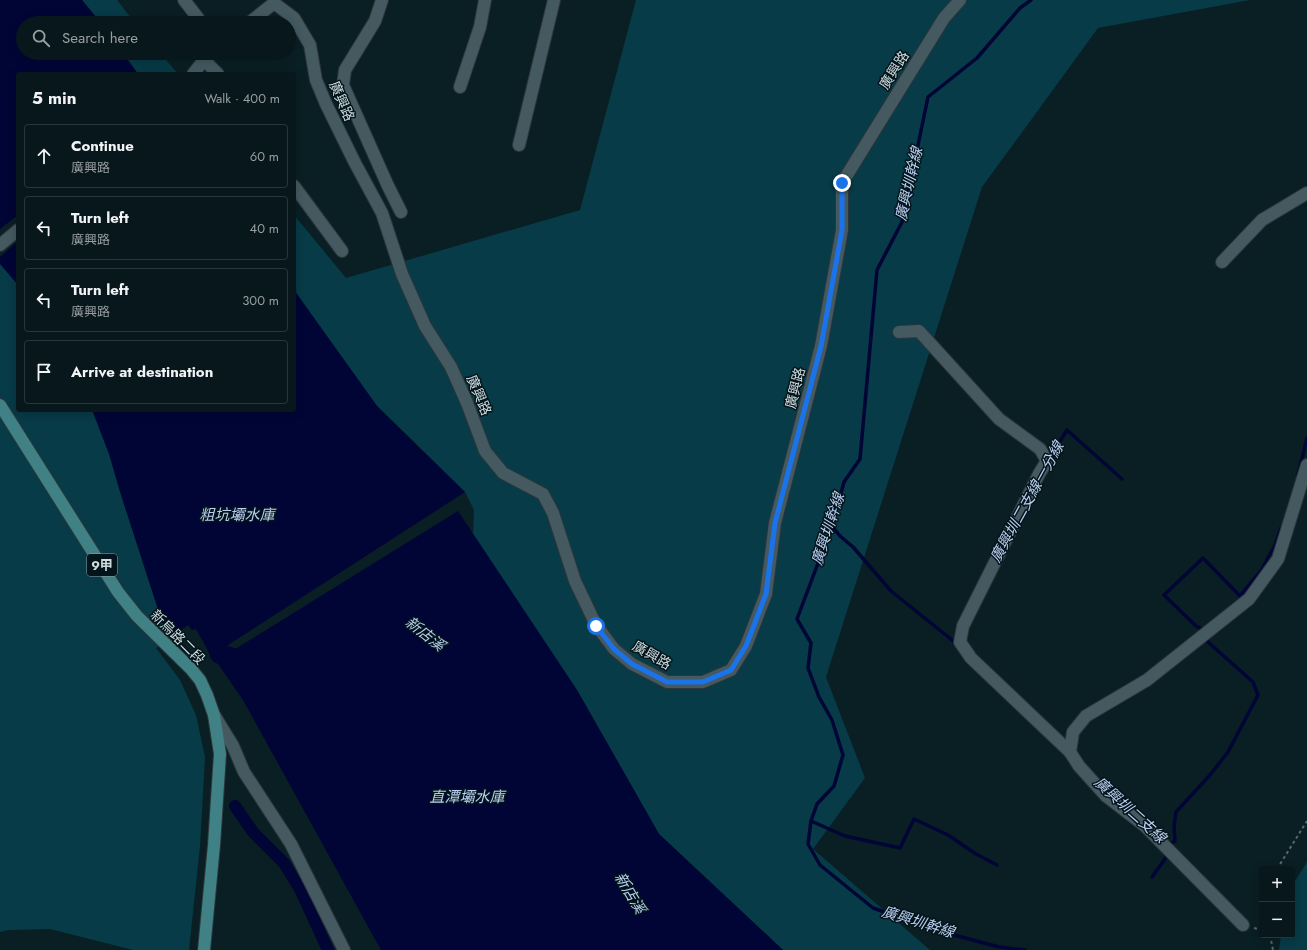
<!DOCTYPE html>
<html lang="en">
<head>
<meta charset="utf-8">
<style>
  :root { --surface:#08171b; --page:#162428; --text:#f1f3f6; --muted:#989fa3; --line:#29363a }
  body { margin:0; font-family:Jost,"Noto Sans TC",sans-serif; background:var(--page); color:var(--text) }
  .controls { position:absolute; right:12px; bottom:12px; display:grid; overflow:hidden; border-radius:4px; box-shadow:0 2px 10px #0003 }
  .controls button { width:36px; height:36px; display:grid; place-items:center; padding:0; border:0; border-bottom:1px solid var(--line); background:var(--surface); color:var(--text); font:20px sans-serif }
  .stop { position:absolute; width:12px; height:12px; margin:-9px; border:3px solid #1a73e8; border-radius:50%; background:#fff }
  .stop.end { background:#1a73e8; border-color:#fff; box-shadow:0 1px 4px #0008 }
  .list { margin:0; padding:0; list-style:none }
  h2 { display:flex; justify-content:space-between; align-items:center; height:52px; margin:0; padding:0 16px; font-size:17px }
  h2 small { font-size:13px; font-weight:400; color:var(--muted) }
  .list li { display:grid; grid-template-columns:26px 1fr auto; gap:12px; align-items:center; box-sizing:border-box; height:64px; margin:0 8px 8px; padding:0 8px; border:1px solid var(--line); border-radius:4px }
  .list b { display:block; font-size:15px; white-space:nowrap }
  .list p { margin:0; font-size:13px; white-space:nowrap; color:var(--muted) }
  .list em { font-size:13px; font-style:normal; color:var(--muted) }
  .icon { flex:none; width:22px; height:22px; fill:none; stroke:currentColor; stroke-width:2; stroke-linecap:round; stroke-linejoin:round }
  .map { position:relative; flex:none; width:1307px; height:950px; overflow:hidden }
  .search { position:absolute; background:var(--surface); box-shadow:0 2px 10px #0003; left:16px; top:16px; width:280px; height:44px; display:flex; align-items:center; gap:10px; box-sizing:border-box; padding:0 14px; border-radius:22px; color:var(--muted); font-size:15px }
  .panel { position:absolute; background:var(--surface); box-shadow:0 2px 10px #0003; left:16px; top:72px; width:280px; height:340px; border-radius:4px }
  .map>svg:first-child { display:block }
  .green { fill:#073b47 }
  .water { fill:#000536 }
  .pier { fill:#0a1f24 }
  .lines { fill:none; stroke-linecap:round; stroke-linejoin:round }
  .stream { stroke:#000536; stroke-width:3.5 }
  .canal { stroke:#000536; stroke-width:12 }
  .river { stroke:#000536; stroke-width:20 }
  .minor-casing { stroke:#2d363b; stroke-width:14 }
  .major-casing { stroke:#2d363b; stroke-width:14 }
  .path { stroke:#56686c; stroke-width:2; stroke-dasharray:3 3; stroke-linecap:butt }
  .minor { stroke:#445a60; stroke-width:12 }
  .major { stroke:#3f8184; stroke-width:12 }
  .route { stroke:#1a73e8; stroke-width:5 }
  .labels { text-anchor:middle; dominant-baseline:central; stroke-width:3; stroke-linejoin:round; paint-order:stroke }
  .shield { fill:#03151b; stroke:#91a0a4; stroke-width:1 }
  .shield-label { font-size:13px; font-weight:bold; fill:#cedbde }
  .street-label { font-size:14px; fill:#cedbde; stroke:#03151b }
  .water-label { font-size:15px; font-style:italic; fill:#b9cef0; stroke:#03151b }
</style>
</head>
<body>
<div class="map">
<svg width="1307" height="950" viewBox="0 0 1307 950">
  <rect width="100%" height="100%" fill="#0a1f24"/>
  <!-- green -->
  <g class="green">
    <path d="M 82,0 L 117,0 L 135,23 L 101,23 Z"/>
    <path d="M 636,0 L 1250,0 L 1098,28 L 982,187 L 826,677 L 865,778 L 813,849 L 930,950 L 783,950 L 659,834 L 577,690 L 473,534 L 474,510 L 465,492 L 377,406 L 294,290 L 294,215 L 346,278 L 580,210 Z"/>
    <path d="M 0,18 L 23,53 L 18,74 L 18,410 L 136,410 L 163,625 L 171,637 L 156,648 L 180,680 L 196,715 L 205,757 L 200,846 L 189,950 L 133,950 L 50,929 L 9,930 L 0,932 Z"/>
    <path d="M 123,53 L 160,53 L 178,74 L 138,74 Z"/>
    <path d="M 1307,862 L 1307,950 L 1279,950 L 1281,935 L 1292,935 L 1292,886 Z"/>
  </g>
  <!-- water -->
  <g class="water">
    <path d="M 0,0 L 82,0 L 101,23 L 23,23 L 23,53 L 123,53 L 138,74 L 18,74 L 18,285 L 0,264 Z"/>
    <path d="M 294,290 L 377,406 L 465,492 L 211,656 L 196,629 L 192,630 L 188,625 L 171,637 L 163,625 L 120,492 L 109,454 L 92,410 L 294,410 Z"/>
    <path d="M 458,511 L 577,690 L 659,834 L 783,950 L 381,950 L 243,700 L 216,661 Z"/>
  </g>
  <!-- pier -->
  <path class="pier" d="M 18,215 L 18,241 L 0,257 L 0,229 Z"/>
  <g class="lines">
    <!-- stream -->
    <g class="stream">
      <path d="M 1049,459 L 1067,430 L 1122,479"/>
      <path d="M 1298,475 L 1307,438"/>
      <path d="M 832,526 L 840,536 L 853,547 L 891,591 L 957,644"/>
      <path d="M 811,821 L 845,836 L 900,848 L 914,819 L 948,835 L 976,854 L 997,865"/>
      <path d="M 1167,844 L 1168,845 L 1175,841 L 1174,826 L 1176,812 L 1210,775 L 1228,752 L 1258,695 L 1253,682 L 1208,642 L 1202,629 L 1196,626 L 1164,595 L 1203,558 L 1240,596 L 1261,571 L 1275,545 L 1281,528"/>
      <path d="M 1152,877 L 1167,856 L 1167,852"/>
      <path d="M 1025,950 L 999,947 L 939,931 L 873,908 L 820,865 L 808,844 L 811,821 L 817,804 L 834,786 L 843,755 L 832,720 L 819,697 L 808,668 L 811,643 L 797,619 L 832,526 L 844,482 L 860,459 L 877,270 L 902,222 L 928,97 L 977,58 L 1020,8 L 1031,0"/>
    </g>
    <!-- canal -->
    <path class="canal" d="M 235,806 L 253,832 L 284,863 L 300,889 L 328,950"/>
    <!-- river -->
    <path class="river" d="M 211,626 L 220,654 L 251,663"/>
    <!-- minor casing -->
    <g class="minor-casing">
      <g id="minor">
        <path d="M 184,0 L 198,18 L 199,23"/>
        <path d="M 382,0 L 375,21 L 345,70 L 343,85 L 388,186 L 401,212"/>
        <path d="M 249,23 L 274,3 L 294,18 L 310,45 L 316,80 L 326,104 L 355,163 L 382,213 L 402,274 L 425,326 L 451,367 L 467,403 L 485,451 L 503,473 L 543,494 L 553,513 L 575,581 L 596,625 L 614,649 L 632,664 L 667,682 L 703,682 L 731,670 L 746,646 L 766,594 L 775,523 L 821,346 L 842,230 L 842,183 L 944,18 L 960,0"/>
        <path d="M 204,60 L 218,74"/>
        <path d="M 193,74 L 204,60 L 213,53"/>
        <path d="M 460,87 L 480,27 L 485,0"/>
        <path d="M 519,145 L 554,0"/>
        <path d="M 294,186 L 342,251"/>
        <path d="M 0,245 L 18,230"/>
        <path d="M 1222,262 L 1262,220 L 1307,193"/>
        <path d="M 899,332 L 919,331 L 999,419 L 1040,449 L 1047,461 L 1039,474 L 963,626 L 960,642 L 971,658 L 1070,752"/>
        <path d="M 214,715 L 233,746 L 244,772 L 291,844 L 344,950"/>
        <path d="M 1243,925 L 1145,826 L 1106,796 L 1079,766 L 1070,752 L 1073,732 L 1086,716 L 1147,680 L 1249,599 L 1278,559 L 1307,465"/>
      </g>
    </g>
    <!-- major casing -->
    <g class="major-casing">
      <path id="major" d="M 0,405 L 118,592 L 137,616 L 191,669 L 200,680 L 207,695 L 214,715 L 220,754 L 214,845 L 204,950"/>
    </g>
    <!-- path -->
    <g class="path">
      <path d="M 1277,869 L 1307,821"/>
      <path d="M 1254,928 L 1262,930"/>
      <path d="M 1270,935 L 1273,950"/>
    </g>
    <!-- minor -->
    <use href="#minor" class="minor"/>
    <!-- major -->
    <use href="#major" class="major"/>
  </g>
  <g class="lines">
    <!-- route -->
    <path class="route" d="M 596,626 L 614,649 L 632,664 L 667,682 L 703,682 L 731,670 L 746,646 L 766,594 L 775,523 L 821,346 L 842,230 L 842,183"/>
  </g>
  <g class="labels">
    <!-- shield labels -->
    <rect class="shield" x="87" y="554" width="30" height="22" rx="3"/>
    <g class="shield-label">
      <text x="102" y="565">9甲</text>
    </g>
    <!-- street labels -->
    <g class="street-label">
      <text transform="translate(894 70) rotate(-58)">廣興路</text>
      <text transform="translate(342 101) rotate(66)">廣興路</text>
      <text transform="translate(795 388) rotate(-76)">廣興路</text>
      <text transform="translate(479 395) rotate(67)">廣興路</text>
      <text transform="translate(178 637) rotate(45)">新烏路二段</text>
      <text transform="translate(652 655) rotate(30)">廣興路</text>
    </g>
    <!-- water labels -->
    <g class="water-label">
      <text transform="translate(909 184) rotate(-77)">廣興圳幹線</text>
      <text transform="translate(1027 502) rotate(-61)">廣興圳二支線一分線</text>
      <text x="237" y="515">粗坑壩水庫</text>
      <text transform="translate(828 529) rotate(-72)">廣興圳幹線</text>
      <text transform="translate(425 634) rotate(38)">新店溪</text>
      <text x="467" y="797">直潭壩水庫</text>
      <text transform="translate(1130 810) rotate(42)">廣興圳二支線</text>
      <text transform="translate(630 893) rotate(59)">新店溪</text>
      <text transform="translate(918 922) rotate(17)">廣興圳幹線</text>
    </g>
  </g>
</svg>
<div class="controls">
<button>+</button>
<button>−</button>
</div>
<div class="stop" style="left:596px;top:626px"></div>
<div class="stop end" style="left:842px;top:183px"></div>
<div class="search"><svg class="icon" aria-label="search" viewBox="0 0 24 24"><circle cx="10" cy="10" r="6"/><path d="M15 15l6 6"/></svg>Search here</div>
<section class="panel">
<h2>5 min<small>Walk · 400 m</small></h2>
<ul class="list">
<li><svg class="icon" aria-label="ahead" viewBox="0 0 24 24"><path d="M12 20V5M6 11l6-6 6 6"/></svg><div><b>Continue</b><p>廣興路</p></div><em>60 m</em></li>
<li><svg class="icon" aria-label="left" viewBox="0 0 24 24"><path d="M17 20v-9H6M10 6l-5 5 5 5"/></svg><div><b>Turn left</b><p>廣興路</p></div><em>40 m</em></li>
<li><svg class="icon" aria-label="left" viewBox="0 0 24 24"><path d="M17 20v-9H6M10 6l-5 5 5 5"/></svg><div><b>Turn left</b><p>廣興路</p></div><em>300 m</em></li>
<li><svg class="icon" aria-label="arrive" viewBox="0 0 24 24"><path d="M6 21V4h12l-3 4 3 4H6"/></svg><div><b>Arrive at destination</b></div></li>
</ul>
</section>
</div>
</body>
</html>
